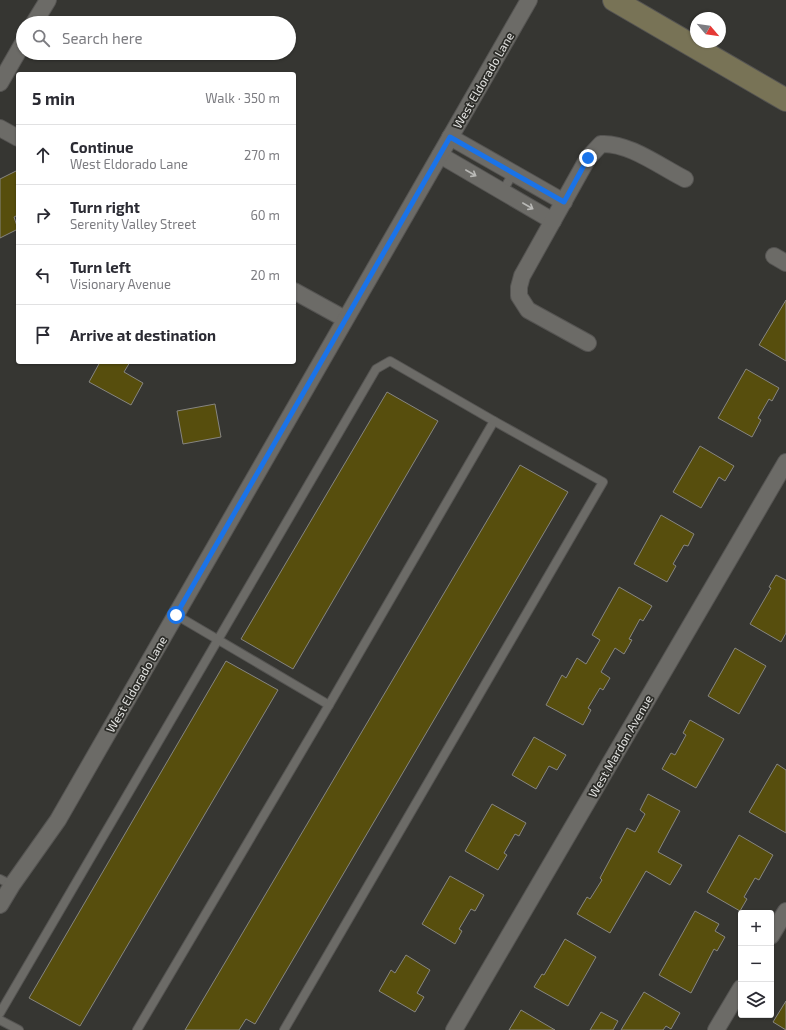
<!DOCTYPE html>
<html lang="en">
<head>
<meta charset="utf-8">
<style>
  :root { --surface:#fff; --page:#f7f7f7; --text:#2b2b33; --muted:#7c7c81; --line:#e1e1e2 }
  body { margin:0; font-family:"Exo 2",sans-serif; background:var(--page); color:var(--text) }
  .controls { position:absolute; right:12px; bottom:12px; display:grid; overflow:hidden; border-radius:4px; box-shadow:0 1px 3px #0004 }
  .controls button { width:36px; height:36px; display:grid; place-items:center; padding:0; border:0; border-bottom:1px solid var(--line); background:var(--surface); color:var(--text); font:20px sans-serif }
  .compass { position:absolute; left:690px; top:12px; width:36px; height:36px; border-radius:50%; background:var(--surface); box-shadow:0 1px 3px #0004; rotate:119deg }
  .stop { position:absolute; width:12px; height:12px; margin:-9px; border:3px solid #1a73e8; border-radius:50%; background:#fff }
  .stop.end { background:#1a73e8; border-color:#fff; box-shadow:0 1px 4px #0008 }
  .list { margin:0; padding:0; list-style:none }
  h2 { display:flex; justify-content:space-between; align-items:center; height:52px; margin:0; padding:0 16px; font-size:17px }
  h2 small { font-size:13px; font-weight:400; color:var(--muted) }
  .list li { display:grid; grid-template-columns:26px 1fr auto; gap:12px; align-items:center; box-sizing:border-box; height:60px; padding:0 16px; border-top:1px solid var(--line) }
  .list b { display:block; font-size:15px; white-space:nowrap }
  .list p { margin:0; font-size:13px; white-space:nowrap; color:var(--muted) }
  .list em { font-size:13px; font-style:normal; color:var(--muted) }
  .icon { flex:none; width:22px; height:22px; fill:none; stroke:currentColor; stroke-width:2; stroke-linecap:round; stroke-linejoin:round }
  .map { position:relative; flex:none; width:786px; height:1030px; overflow:hidden }
  .search { position:absolute; background:var(--surface); box-shadow:0 1px 3px #0004; left:16px; top:16px; width:280px; height:44px; display:flex; align-items:center; gap:10px; box-sizing:border-box; padding:0 14px; border-radius:22px; color:var(--muted); font-size:15px }
  .panel { position:absolute; background:var(--surface); box-shadow:0 1px 3px #0004; left:16px; top:72px; width:280px; height:292px; border-radius:4px }
  .map>svg:first-child { display:block }
  .building { fill:#574e0d; stroke:#868581 }
  .lines { fill:none; stroke-linecap:round; stroke-linejoin:round }
  .lane-casing { stroke:#555452; stroke-width:10 }
  .street-casing { stroke:#555452; stroke-width:18 }
  .secondary-casing { stroke:#555452; stroke-width:24 }
  .lane { stroke:#6c6b67; stroke-width:8 }
  .street { stroke:#6c6b67; stroke-width:16 }
  .secondary { stroke:#787356; stroke-width:22 }
  .oneway { stroke:#b9b9b6 }
  .route { stroke:#1a73e8; stroke-width:5 }
  .labels { text-anchor:middle; dominant-baseline:central; stroke-width:3.5; stroke-linejoin:round; paint-order:stroke }
  .street-label { font-size:12px; fill:#e3e3e1; stroke:#2c2c28 }
</style>
</head>
<body>
<div class="map">
<svg width="786" height="1030" viewBox="0 0 786 1030">
  <rect width="100%" height="100%" fill="#363632"/>
  <!-- building -->
  <g class="building">
    <path d="M 18,170 L 18,215 L 14,217 L 18,229 L 0,238 L 0,179 Z"/>
    <path d="M 786,300 L 786,361 L 759,345 Z"/>
    <path d="M 100,362 L 130,362 L 124,372 L 143,383 L 131,405 L 89,382 Z"/>
    <path d="M 746,369 L 779,388 L 772,401 L 769,399 L 758,418 L 761,420 L 752,437 L 718,418 Z"/>
    <path d="M 387,392 L 438,421 L 293,669 L 241,639 Z"/>
    <path d="M 215,404 L 221,437 L 183,444 L 177,411 Z"/>
    <path d="M 700,446 L 734,466 L 725,481 L 719,477 L 701,508 L 673,492 Z"/>
    <path d="M 520,465 L 568,492 L 255,1024 L 246,1019 L 239,1030 L 185,1030 Z"/>
    <path d="M 661,515 L 694,534 L 688,546 L 684,545 L 673,564 L 676,566 L 667,582 L 634,564 Z"/>
    <path d="M 776,575 L 786,580 L 786,633 L 781,642 L 750,624 L 771,588 L 769,587 Z"/>
    <path d="M 619,587 L 652,606 L 643,621 L 640,619 L 629,639 L 632,640 L 624,654 L 615,648 L 601,672 L 610,678 L 603,690 L 600,688 L 588,708 L 591,710 L 583,725 L 546,705 L 562,675 L 566,678 L 577,658 L 586,664 L 600,640 L 592,635 Z"/>
    <path d="M 735,648 L 766,666 L 739,714 L 708,696 Z"/>
    <path d="M 226,661 L 278,690 L 80,1026 L 29,998 Z"/>
    <path d="M 690,720 L 724,739 L 696,788 L 662,769 L 671,753 L 675,755 L 686,735 L 683,733 Z"/>
    <path d="M 534,737 L 566,755 L 557,770 L 549,766 L 536,789 L 512,775 Z"/>
    <path d="M 777,764 L 786,770 L 786,833 L 749,812 Z"/>
    <path d="M 648,794 L 680,811 L 658,852 L 682,865 L 670,885 L 646,871 L 610,933 L 577,914 L 587,897 L 590,899 L 602,880 L 600,878 L 627,828 L 635,832 L 645,814 L 640,810 Z"/>
    <path d="M 492,804 L 526,823 L 519,836 L 515,834 L 504,853 L 507,855 L 498,870 L 465,851 Z"/>
    <path d="M 739,835 L 773,855 L 759,880 L 755,878 L 744,897 L 747,899 L 740,911 L 707,892 Z"/>
    <path d="M 450,876 L 484,895 L 475,911 L 471,909 L 459,929 L 462,931 L 455,944 L 422,924 Z"/>
    <path d="M 695,911 L 719,924 L 715,931 L 725,937 L 717,951 L 714,949 L 691,993 L 659,975 Z"/>
    <path d="M 565,939 L 596,957 L 568,1006 L 534,987 L 542,974 L 544,975 Z"/>
    <path d="M 406,955 L 430,970 L 417,993 L 424,997 L 415,1012 L 379,991 L 391,970 L 395,973 Z"/>
    <path d="M 644,992 L 680,1013 L 671,1029 L 666,1026 L 663,1030 L 621,1030 Z"/>
    <path d="M 786,1001 L 786,1030 L 773,1022 Z"/>
    <path d="M 521,1010 L 555,1030 L 509,1030 Z"/>
    <path d="M 601,1012 L 618,1021 L 613,1030 L 590,1030 Z"/>
  </g>
  <g class="lines">
    <!-- lane casing -->
    <g class="lane-casing">
      <g id="lane">
        <path d="M 503,191 L 513,173"/>
        <path d="M 0,879 L 12,885"/>
        <path d="M 0,1013 L 376,369 L 390,361 L 494,421 L 329,705 L 176,615"/>
        <path d="M 0,1020 L 19,1030"/>
        <path d="M 137,1030 L 329,705"/>
        <path d="M 284,1030 L 603,482 L 494,421"/>
      </g>
    </g>
    <!-- street casing -->
    <g class="street-casing">
      <g id="street">
        <path d="M 34,23 L 48,0"/>
        <path d="M 0,83 L 23,43"/>
        <path d="M 0,128 L 18,138"/>
        <path d="M 450,137 L 564,202"/>
        <path d="M 440,155 L 553,221"/>
        <path d="M 774,256 L 786,263"/>
        <path d="M 294,291 L 345,319"/>
        <path d="M 588,343 L 528,310 L 519,296 L 519,287 L 522,276 L 588,158 L 601,144 C 628,142 661,167 685,179"/>
        <path d="M 0,905 L 12,885 L 58,820 L 529,0"/>
        <path d="M 771,936 L 786,911"/>
        <path d="M 454,1030 L 786,462"/>
        <path d="M 716,1030 L 741,988"/>
      </g>
    </g>
    <!-- secondary casing -->
    <g class="secondary-casing">
      <path id="secondary" d="M 614,0 L 786,100"/>
    </g>
    <!-- lane -->
    <use href="#lane" class="lane"/>
    <!-- street -->
    <use href="#street" class="street"/>
    <!-- secondary -->
    <use href="#secondary" class="secondary"/>
  </g>
  <!-- one-way arrows -->
  <defs><path id="oneway-shaft" d="M-6 0H5M1.5-3L5.5 0L1.5 3" fill="none" stroke-width="1.6" stroke-linecap="round" stroke-linejoin="round"/></defs>
  <g class="oneway">
    <use href="#oneway-shaft" transform="translate(471 173) rotate(30)"/>
    <use href="#oneway-shaft" transform="translate(528 206) rotate(30)"/>
  </g>
  <g class="lines">
    <!-- route -->
    <path class="route" d="M 176,615 L 450,137 L 564,202 L 588,158"/>
  </g>
  <g class="labels">
    <!-- street labels -->
    <g class="street-label">
      <text transform="translate(483 80) rotate(-60)">West Eldorado Lane</text>
      <text transform="translate(136 684) rotate(-60)">West Eldorado Lane</text>
      <text transform="translate(620 746) rotate(-60)">West Mardon Avenue</text>
    </g>
  </g>
</svg>
<div class="controls">
<button>+</button>
<button>−</button>
<button><svg class="icon" aria-label="layers" viewBox="0 0 24 24"><path d="M12 4l9 5-9 5-9-5zM3 14l9 5 9-5"/></svg></button>
</div>
<svg class="compass" viewBox="-18 -18 36 36"><path d="M0-13l5 13h-10z" fill="#e53935"/><path d="M0 13l5-13h-10z" fill="#7c7c81"/></svg>
<div class="stop" style="left:176px;top:615px"></div>
<div class="stop end" style="left:588px;top:158px"></div>
<div class="search"><svg class="icon" aria-label="search" viewBox="0 0 24 24"><circle cx="10" cy="10" r="6"/><path d="M15 15l6 6"/></svg>Search here</div>
<section class="panel">
<h2>5 min<small>Walk · 350 m</small></h2>
<ul class="list">
<li><svg class="icon" aria-label="ahead" viewBox="0 0 24 24"><path d="M12 20V5M6 11l6-6 6 6"/></svg><div><b>Continue</b><p>West Eldorado Lane</p></div><em>270 m</em></li>
<li><svg class="icon" aria-label="right" viewBox="0 0 24 24"><path d="M7 20v-9h11M14 6l5 5-5 5"/></svg><div><b>Turn right</b><p>Serenity Valley Street</p></div><em>60 m</em></li>
<li><svg class="icon" aria-label="left" viewBox="0 0 24 24"><path d="M17 20v-9H6M10 6l-5 5 5 5"/></svg><div><b>Turn left</b><p>Visionary Avenue</p></div><em>20 m</em></li>
<li><svg class="icon" aria-label="arrive" viewBox="0 0 24 24"><path d="M6 21V4h12l-3 4 3 4H6"/></svg><div><b>Arrive at destination</b></div></li>
</ul>
</section>
</div>
</body>
</html>
